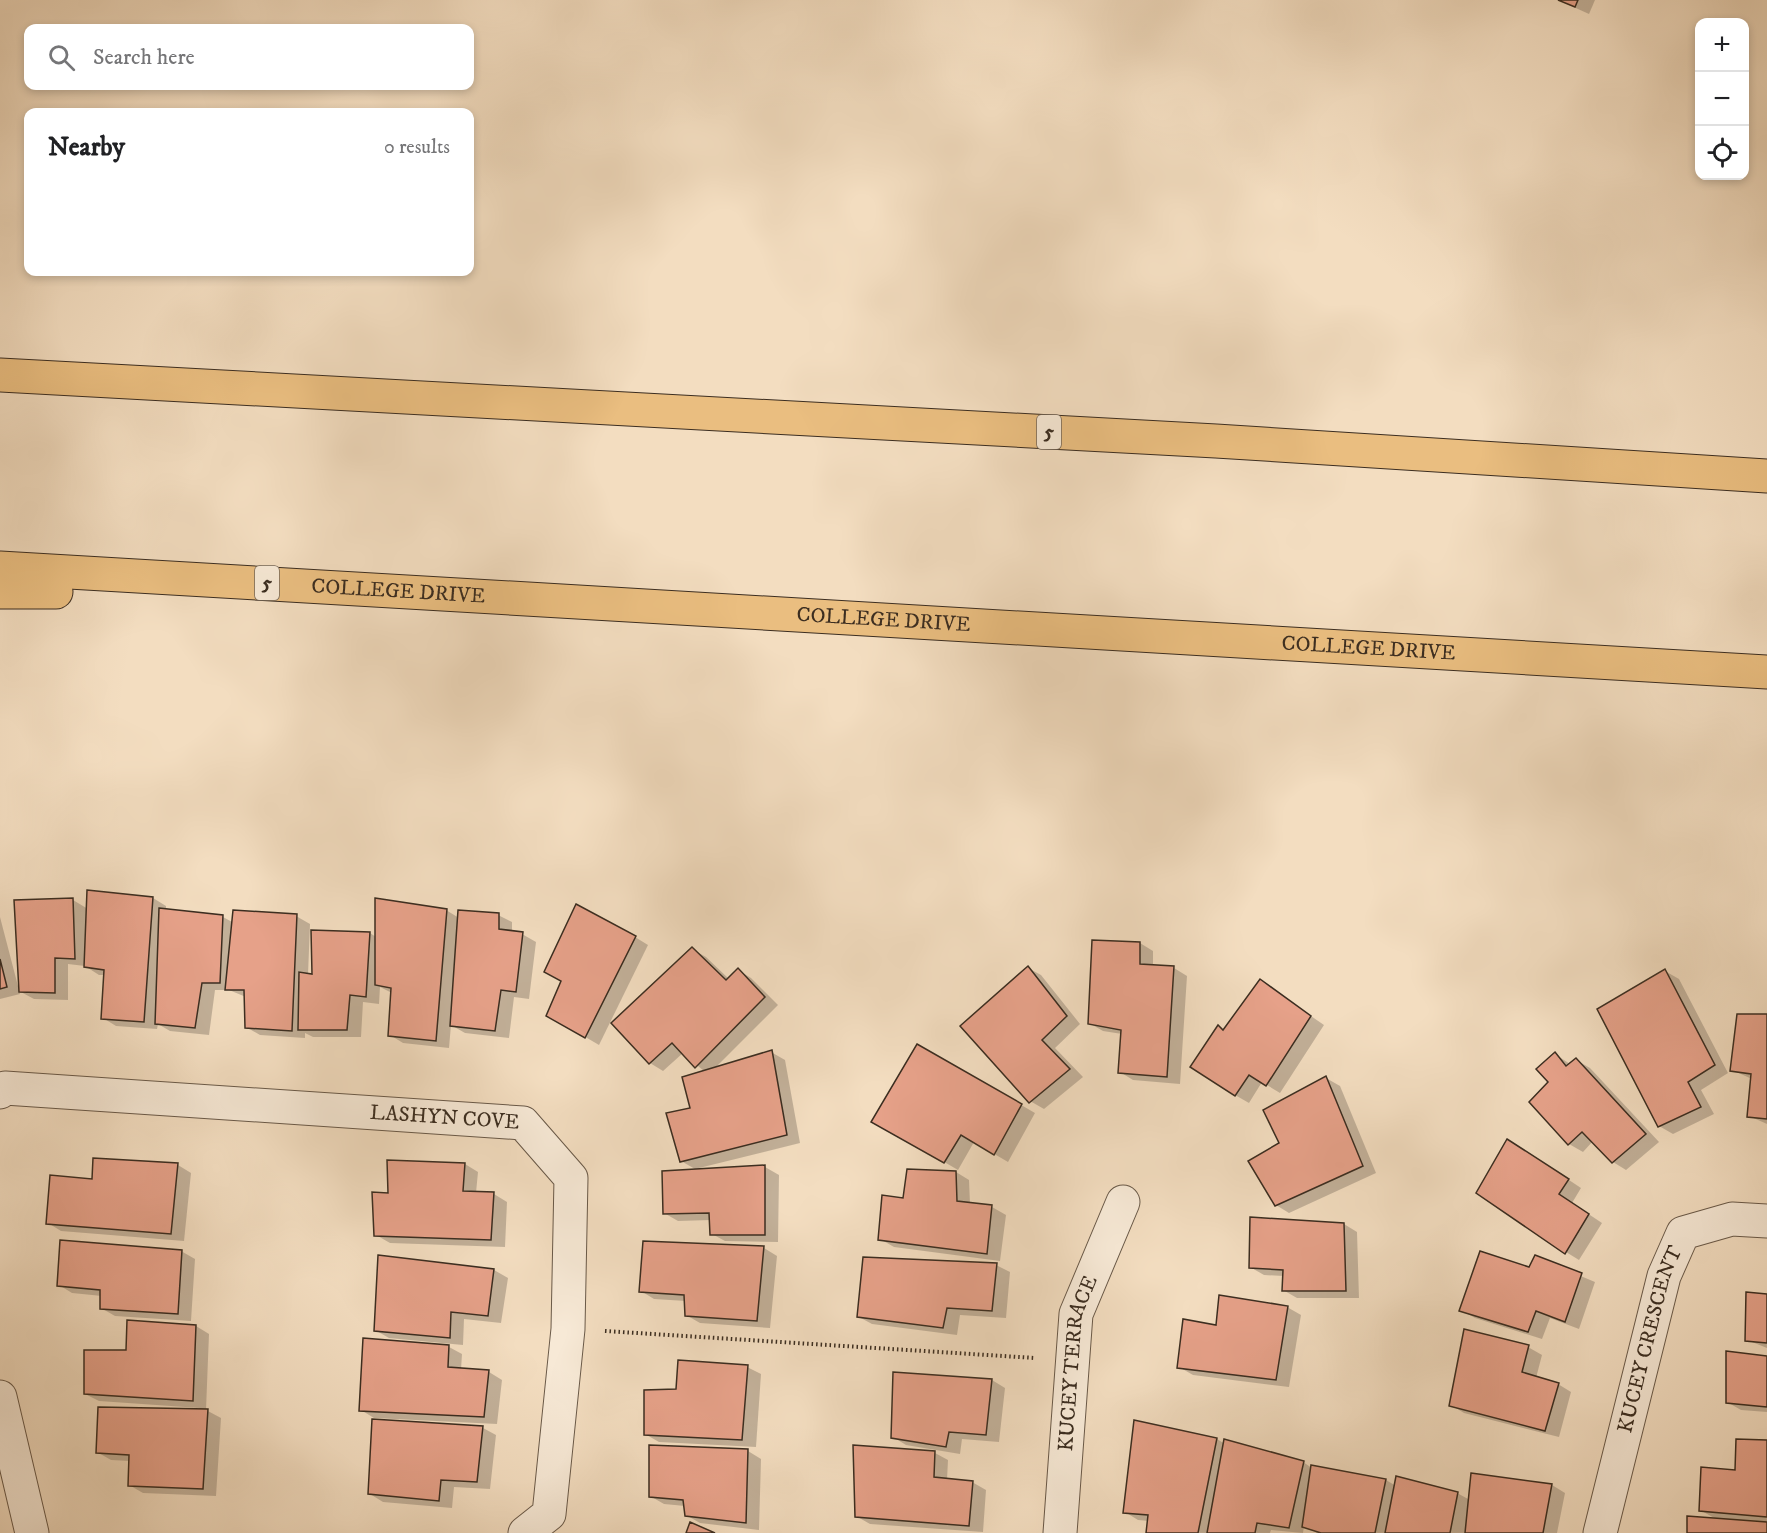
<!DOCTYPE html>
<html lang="en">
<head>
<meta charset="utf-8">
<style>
  :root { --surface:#fff; --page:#f2f2f2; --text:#202124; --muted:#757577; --line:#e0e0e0 }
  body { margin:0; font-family:"IM FELL DW Pica",serif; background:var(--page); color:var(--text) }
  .controls { position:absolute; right:18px; top:18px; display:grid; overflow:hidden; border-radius:12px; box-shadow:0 3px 9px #0003 }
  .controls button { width:54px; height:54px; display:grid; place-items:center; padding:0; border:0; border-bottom:2px solid var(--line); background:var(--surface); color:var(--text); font:30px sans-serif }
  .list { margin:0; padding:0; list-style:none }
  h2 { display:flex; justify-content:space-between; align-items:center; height:78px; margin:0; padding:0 24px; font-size:26px }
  h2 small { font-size:20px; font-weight:400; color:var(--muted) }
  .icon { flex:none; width:33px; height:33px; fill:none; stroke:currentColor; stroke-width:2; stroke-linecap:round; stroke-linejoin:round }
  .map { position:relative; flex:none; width:1767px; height:1533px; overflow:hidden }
  .search { position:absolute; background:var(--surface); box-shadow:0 3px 9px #0003; left:24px; top:24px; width:450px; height:66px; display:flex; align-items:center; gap:15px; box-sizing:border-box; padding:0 21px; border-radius:12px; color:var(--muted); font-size:22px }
  .panel { position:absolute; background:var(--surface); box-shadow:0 3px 9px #0003; left:24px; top:108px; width:450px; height:168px; border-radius:12px }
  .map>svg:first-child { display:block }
  .shadow { fill:#0003 }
  .building { fill:#e6a189; stroke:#3b2d20; stroke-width:1.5 }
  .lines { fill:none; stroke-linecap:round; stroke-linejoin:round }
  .street-casing { stroke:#695948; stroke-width:35 }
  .highway-casing { stroke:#3b2d20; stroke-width:35 }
  .path { stroke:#3b2d20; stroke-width:4; stroke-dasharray:1.5 3; stroke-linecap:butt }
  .street { stroke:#f7e9d6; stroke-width:33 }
  .highway { stroke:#eabe80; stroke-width:33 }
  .labels { text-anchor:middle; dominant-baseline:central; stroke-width:6; stroke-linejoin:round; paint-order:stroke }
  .shield { fill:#f7e9d6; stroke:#736557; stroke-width:1.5 }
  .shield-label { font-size:20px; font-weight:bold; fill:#3b2d20 }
  .street-label { font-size:21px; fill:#3b2d20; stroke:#f7e9d6 }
</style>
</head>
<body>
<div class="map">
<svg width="1767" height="1533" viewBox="0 0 1767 1533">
  <rect width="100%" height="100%" fill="#f3ddc0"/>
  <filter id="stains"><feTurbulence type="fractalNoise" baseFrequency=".00333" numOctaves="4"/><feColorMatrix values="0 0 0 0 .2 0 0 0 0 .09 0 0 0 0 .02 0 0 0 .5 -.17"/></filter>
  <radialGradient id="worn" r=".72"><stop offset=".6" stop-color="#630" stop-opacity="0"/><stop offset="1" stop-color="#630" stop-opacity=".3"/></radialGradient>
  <!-- shadow -->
  <g class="shadow">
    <path d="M 1558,0 L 1595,0 L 1589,14 Z"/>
    <path d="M 153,898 L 166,906 L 166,910 L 223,917 L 234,923 L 296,916 L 310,924 L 308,975 L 314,975 L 370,933 L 376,937 L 446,910 L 459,918 L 498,915 L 512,922 L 512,932 L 522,934 L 536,942 L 529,999 L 514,997 L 509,1038 L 465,1033 L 451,1025 L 449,1048 L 403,1043 L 390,1035 L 392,993 L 380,987 L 379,1004 L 363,1002 L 361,1037 L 313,1037 L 305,1033 L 305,1038 L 260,1035 L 246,1027 L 246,997 L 229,990 L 215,990 L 209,1035 L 170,1031 L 158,1024 L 157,1029 L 116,1026 L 103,1018 L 105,975 L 99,975 L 85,966 L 68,964 L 68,1000 L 34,999 L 19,991 L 20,994 L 0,999 L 0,917 L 19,990 L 73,900 L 88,909 Z"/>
    <path d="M 635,937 L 648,945 L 599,1045 L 548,1015 Z"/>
    <path d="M 1140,943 L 1153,951 L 1153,966 L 1174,968 L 1187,976 L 1180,1084 L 1133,1080 L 1120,1072 L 1122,1034 L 1103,1031 L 1089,1023 Z"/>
    <path d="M 692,949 L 706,957 L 729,979 L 738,970 L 751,978 L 778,1005 L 714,1069 L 771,1052 L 785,1060 L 800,1143 L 695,1169 L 681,1161 L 692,1109 L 705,1072 L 683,1053 L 663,1071 L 650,1063 Z"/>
    <path d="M 1028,968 L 1041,975 L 1080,1024 L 1055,1048 L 1083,1077 L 1044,1109 L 1030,1101 Z"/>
    <path d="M 1665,971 L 1679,979 L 1728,1073 L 1701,1090 L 1714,1114 L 1673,1134 L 1659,1126 Z"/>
    <path d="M 1260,981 L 1324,1025 L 1280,1093 L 1262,1082 L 1249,1103 L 1235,1095 L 1218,1027 L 1224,1031 Z"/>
    <path d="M 1767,1015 L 1767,1124 L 1749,1116 L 1752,1079 L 1732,1070 Z"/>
    <path d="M 918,1046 L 1035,1113 L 1008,1162 L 974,1142 L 958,1170 L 874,1121 Z"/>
    <path d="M 1555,1054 L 1570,1064 L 1576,1060 L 1590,1068 L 1659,1142 L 1626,1170 L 1613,1162 L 1593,1141 L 1583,1152 L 1569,1144 L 1550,1082 Z"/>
    <path d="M 1326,1078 L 1340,1086 L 1376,1173 L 1289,1213 L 1276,1205 L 1281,1143 Z"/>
    <path d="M 1521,1148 L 1581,1188 L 1572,1203 L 1602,1223 L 1579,1260 L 1566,1252 Z"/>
    <path d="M 465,1164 L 478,1172 L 476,1193 L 494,1194 L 507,1202 L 505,1247 L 390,1243 L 376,1235 L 390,1195 Z"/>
    <path d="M 178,1165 L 191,1173 L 184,1241 L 61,1231 L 48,1223 L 93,1180 Z"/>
    <path d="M 765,1167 L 779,1175 L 778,1242 L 725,1241 L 712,1234 L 711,1220 L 678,1221 L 664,1213 L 664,1172 Z"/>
    <path d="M 956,1172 L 969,1180 L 970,1204 L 992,1207 L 1006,1215 L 1000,1261 L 894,1247 L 880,1239 L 904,1199 Z"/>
    <path d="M 1344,1224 L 1357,1232 L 1359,1298 L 1297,1298 L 1283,1290 L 1284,1276 L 1264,1275 L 1250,1267 Z"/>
    <path d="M 645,1242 L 764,1248 L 777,1256 L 770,1328 L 700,1323 L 686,1315 L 686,1301 L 654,1299 L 641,1291 Z"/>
    <path d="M 181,1251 L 195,1259 L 191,1321 L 115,1316 L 101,1308 L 102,1296 L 72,1293 L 59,1285 Z"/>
    <path d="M 380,1257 L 494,1270 L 508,1278 L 501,1323 L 464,1319 L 463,1345 L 389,1338 L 375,1330 Z"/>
    <path d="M 1535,1257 L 1595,1282 L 1579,1329 L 1550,1318 L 1542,1339 L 1475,1318 L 1461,1310 L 1529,1269 Z"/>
    <path d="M 996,1265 L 1010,1272 L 1006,1318 L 960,1315 L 957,1335 L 872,1324 L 859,1317 Z"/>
    <path d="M 1767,1295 L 1767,1348 L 1747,1340 Z"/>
    <path d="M 1287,1307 L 1301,1315 L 1289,1387 L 1193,1375 L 1179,1367 Z"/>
    <path d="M 196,1326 L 209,1334 L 206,1410 L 221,1418 L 216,1496 L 143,1493 L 129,1485 L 130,1461 L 111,1460 L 97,1452 L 199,1410 L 199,1408 L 99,1401 L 85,1394 L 127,1352 Z"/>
    <path d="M 449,1347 L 462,1354 L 461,1370 L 489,1372 L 502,1380 L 497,1424 L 374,1418 L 361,1410 Z"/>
    <path d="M 1528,1347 L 1542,1355 L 1536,1378 L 1558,1384 L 1571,1392 L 1559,1437 L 1464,1413 L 1451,1405 Z"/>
    <path d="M 1767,1357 L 1767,1412 L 1741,1410 L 1727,1402 Z"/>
    <path d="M 747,1367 L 761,1374 L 756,1447 L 659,1442 L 645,1434 L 677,1390 Z"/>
    <path d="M 992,1380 L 1005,1388 L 999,1442 L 962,1439 L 960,1454 L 906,1445 L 893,1437 Z"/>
    <path d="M 483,1428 L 496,1435 L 490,1489 L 454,1487 L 452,1508 L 383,1502 L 370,1494 Z"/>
    <path d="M 1217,1439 L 1225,1444 L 1303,1462 L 1312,1468 L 1386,1480 L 1396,1486 L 1457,1493 L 1470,1500 L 1552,1485 L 1565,1493 L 1557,1533 L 1317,1533 L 1304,1526 L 1303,1533 L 1271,1530 L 1270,1533 L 1148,1533 L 1149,1521 L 1138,1520 L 1125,1512 Z"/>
    <path d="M 1767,1442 L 1767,1533 L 1689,1533 L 1718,1520 L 1700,1510 Z"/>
    <path d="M 748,1451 L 761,1459 L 759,1530 L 700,1523 L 686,1515 L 685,1506 L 664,1504 L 650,1496 Z"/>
    <path d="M 935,1453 L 948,1460 L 947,1480 L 972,1482 L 986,1490 L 983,1532 L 870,1524 L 856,1516 Z"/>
  </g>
  <!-- building -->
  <g class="building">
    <path d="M 1558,0 L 1578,0 L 1575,7 Z"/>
    <path d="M 87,890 L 153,897 L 144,1022 L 101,1019 L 104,970 L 84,967 Z"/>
    <path d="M 73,898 L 75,959 L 55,958 L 55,993 L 19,992 L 14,900 Z"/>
    <path d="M 375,898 L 447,909 L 436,1041 L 388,1036 L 391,988 L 375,985 Z"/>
    <path d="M 576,904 L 636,936 L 585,1038 L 546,1016 L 561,981 L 544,972 Z"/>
    <path d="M 159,908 L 223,915 L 220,983 L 202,983 L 195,1028 L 155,1024 Z"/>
    <path d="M 233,910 L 297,914 L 292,1031 L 245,1028 L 244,990 L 225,990 Z"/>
    <path d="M 458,910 L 499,913 L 499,929 L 523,932 L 516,992 L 501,990 L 495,1031 L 450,1026 Z"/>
    <path d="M 311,930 L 370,932 L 366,997 L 350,995 L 347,1030 L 298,1030 L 299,972 L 312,974 Z"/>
    <path d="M 1092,940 L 1140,942 L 1140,964 L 1174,966 L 1167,1077 L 1118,1073 L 1121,1030 L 1088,1024 Z"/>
    <path d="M 692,947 L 726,980 L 738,968 L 765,997 L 695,1068 L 672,1043 L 649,1064 L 611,1023 Z"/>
    <path d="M 0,959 L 7,987 L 0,989 Z"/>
    <path d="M 1028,966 L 1067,1016 L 1042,1040 L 1070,1069 L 1029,1103 L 960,1026 Z"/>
    <path d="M 1665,969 L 1715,1065 L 1688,1082 L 1701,1107 L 1658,1127 L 1597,1009 Z"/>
    <path d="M 1260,979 L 1311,1016 L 1266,1086 L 1249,1075 L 1235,1096 L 1190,1067 L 1218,1025 L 1223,1030 Z"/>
    <path d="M 1737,1014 L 1767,1014 L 1767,1119 L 1747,1117 L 1751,1074 L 1730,1071 Z"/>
    <path d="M 917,1044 L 1022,1104 L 994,1155 L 961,1135 L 944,1163 L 871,1122 Z"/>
    <path d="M 772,1050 L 787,1135 L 680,1162 L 666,1113 L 690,1108 L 682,1077 Z"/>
    <path d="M 1555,1052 L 1566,1066 L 1576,1058 L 1646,1134 L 1612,1163 L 1582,1132 L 1568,1145 L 1529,1102 L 1548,1082 L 1536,1069 Z"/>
    <path d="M 1326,1076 L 1363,1166 L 1275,1206 L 1248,1161 L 1279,1143 L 1263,1110 Z"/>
    <path d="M 1507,1139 L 1569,1179 L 1559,1194 L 1589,1214 L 1565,1254 L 1476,1193 Z"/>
    <path d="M 93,1158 L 178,1163 L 171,1234 L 46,1224 L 50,1175 L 92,1179 Z"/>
    <path d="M 387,1160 L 465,1163 L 463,1191 L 494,1192 L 491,1240 L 374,1236 L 372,1192 L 388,1193 Z"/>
    <path d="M 765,1165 L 765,1235 L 710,1235 L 709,1213 L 663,1214 L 662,1171 Z"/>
    <path d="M 907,1169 L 956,1171 L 957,1201 L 992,1205 L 987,1254 L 878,1240 L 882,1195 L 903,1198 Z"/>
    <path d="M 1250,1217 L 1344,1223 L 1346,1291 L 1282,1291 L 1283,1270 L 1249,1268 Z"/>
    <path d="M 60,1240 L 182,1250 L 178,1314 L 100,1309 L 100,1290 L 57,1286 Z"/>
    <path d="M 643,1241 L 764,1246 L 757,1321 L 685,1316 L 684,1295 L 639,1292 Z"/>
    <path d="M 1480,1251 L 1529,1267 L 1535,1255 L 1582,1273 L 1565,1322 L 1536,1311 L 1528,1332 L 1459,1311 Z"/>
    <path d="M 378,1255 L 494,1269 L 488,1316 L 451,1312 L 450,1338 L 374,1331 Z"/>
    <path d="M 863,1257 L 997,1263 L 992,1311 L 947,1308 L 943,1328 L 857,1317 Z"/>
    <path d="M 1746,1292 L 1767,1294 L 1767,1343 L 1745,1341 Z"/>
    <path d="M 1219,1295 L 1288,1306 L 1276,1380 L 1177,1368 L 1183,1319 L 1216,1325 Z"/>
    <path d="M 127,1320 L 196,1325 L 193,1401 L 84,1394 L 84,1350 L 126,1350 Z"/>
    <path d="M 1464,1329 L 1529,1345 L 1522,1372 L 1559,1383 L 1545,1431 L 1449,1406 Z"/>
    <path d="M 363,1338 L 449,1345 L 448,1367 L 489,1370 L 484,1417 L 359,1411 Z"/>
    <path d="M 1726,1351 L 1767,1356 L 1767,1407 L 1726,1403 Z"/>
    <path d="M 678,1360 L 748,1365 L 742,1440 L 644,1435 L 644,1390 L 676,1389 Z"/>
    <path d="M 893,1372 L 992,1379 L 986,1435 L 949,1432 L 946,1447 L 891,1438 Z"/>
    <path d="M 98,1407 L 208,1409 L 203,1489 L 128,1486 L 129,1455 L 96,1453 Z"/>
    <path d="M 372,1419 L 483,1426 L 477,1482 L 441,1480 L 439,1501 L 368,1494 Z"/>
    <path d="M 1134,1420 L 1217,1438 L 1198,1533 L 1146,1533 L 1148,1515 L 1123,1513 Z"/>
    <path d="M 1224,1439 L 1304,1461 L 1289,1528 L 1257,1523 L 1255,1533 L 1207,1533 Z"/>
    <path d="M 1736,1439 L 1767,1440 L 1767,1517 L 1699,1511 L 1701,1467 L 1735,1470 Z"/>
    <path d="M 649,1445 L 748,1449 L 746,1523 L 685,1516 L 683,1500 L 649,1497 Z"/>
    <path d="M 853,1445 L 935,1451 L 934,1477 L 973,1481 L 969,1526 L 855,1517 Z"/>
    <path d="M 1311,1465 L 1386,1479 L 1375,1533 L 1321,1533 L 1302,1527 Z"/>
    <path d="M 1471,1473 L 1552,1484 L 1543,1533 L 1465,1533 Z"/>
    <path d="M 1396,1476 L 1458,1492 L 1450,1533 L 1385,1533 Z"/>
    <path d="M 1687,1516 L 1767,1522 L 1767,1533 L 1687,1533 Z"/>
    <path d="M 690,1522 L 715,1533 L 686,1533 Z"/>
  </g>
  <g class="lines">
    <!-- street casing -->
    <g class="street-casing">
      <g id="street">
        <path id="s1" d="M 0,1092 L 5,1088 L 523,1123 L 571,1178 L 568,1329 L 549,1514 L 525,1533"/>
        <path d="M 0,1397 L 32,1533"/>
        <path id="s2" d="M 1060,1533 L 1076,1314 L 1123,1202"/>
        <path id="s3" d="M 1600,1533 L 1664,1276 L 1683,1233 L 1732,1219 L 1767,1221"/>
      </g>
    </g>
    <!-- highway casing -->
    <g class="highway-casing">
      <g id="highway">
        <path d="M 0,375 L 1216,441 L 1767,476"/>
        <path id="s4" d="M 0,568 L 1767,672"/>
        <path d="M 0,592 L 56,592"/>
      </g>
    </g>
    <!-- path -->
    <path class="path" d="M 605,1331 L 1035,1358"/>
    <!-- street -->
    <use href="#street" class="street"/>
    <!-- highway -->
    <use href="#highway" class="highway"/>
  </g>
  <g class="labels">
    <!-- shield labels -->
    <g class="shield">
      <rect x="1037" y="415" width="24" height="34" rx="4.5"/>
      <rect x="255" y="566" width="24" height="34" rx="4.5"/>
    </g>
    <g class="shield-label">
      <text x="1049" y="432">5</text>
      <text x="267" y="583">5</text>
    </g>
    <!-- street labels -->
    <g class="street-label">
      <text stroke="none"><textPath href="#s4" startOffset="399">COLLEGE DRIVE</textPath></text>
      <text stroke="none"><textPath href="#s4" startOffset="885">COLLEGE DRIVE</textPath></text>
      <text stroke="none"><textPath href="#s4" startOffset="1371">COLLEGE DRIVE</textPath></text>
      <text stroke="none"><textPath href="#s1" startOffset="447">LASHYN COVE</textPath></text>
      <text stroke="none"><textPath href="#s3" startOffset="200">KUCEY CRESCENT</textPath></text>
      <text stroke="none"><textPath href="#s2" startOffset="171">KUCEY TERRACE</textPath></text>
    </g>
  </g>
  <rect width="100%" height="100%" filter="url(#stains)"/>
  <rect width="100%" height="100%" fill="url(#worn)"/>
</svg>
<div class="controls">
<button>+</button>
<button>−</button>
<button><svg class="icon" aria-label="locate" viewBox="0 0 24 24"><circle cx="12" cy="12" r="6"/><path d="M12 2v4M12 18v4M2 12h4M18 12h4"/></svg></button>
</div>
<div class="search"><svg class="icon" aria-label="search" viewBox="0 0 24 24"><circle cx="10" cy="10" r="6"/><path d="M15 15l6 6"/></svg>Search here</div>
<section class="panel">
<h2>Nearby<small>0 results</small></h2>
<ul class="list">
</ul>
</section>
</div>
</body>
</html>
